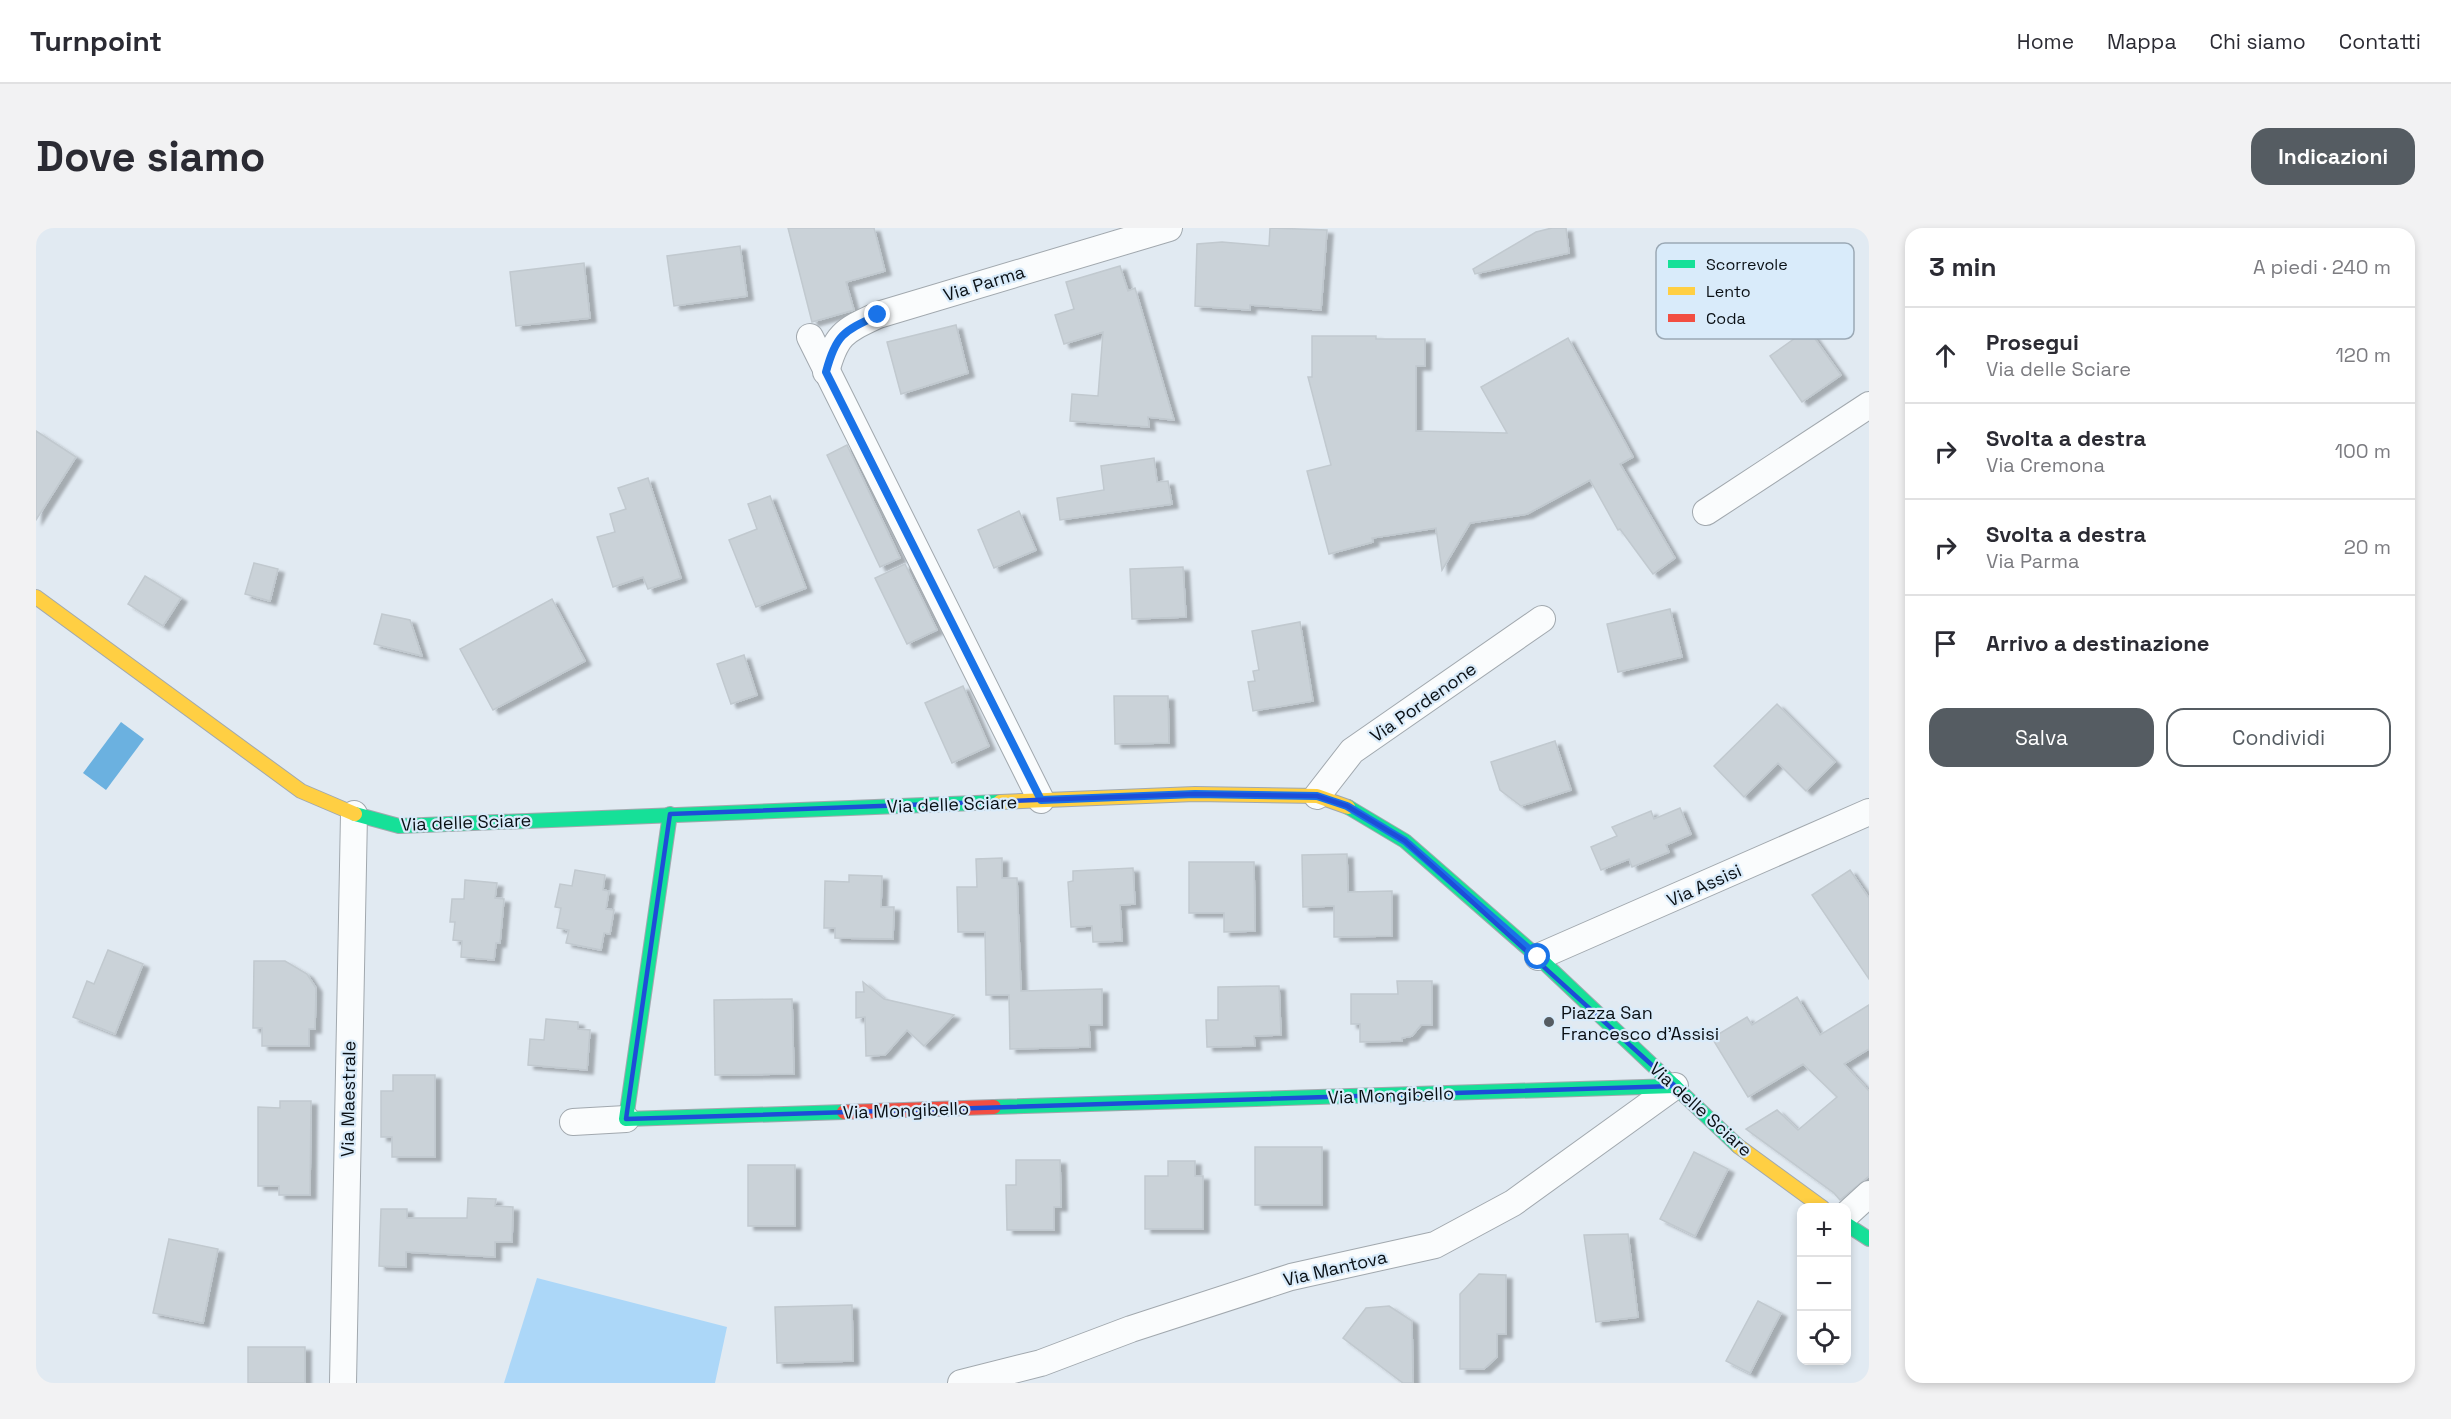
<!DOCTYPE html>
<html lang="it">
<head>
<meta charset="utf-8">
<style>
  :root { --surface:#fff; --page:#f2f2f3; --text:#2b2b33; --muted:#7c7c81; --line:#e1e1e2; --accent:#555c62 }
  body { margin:0; font-family:"Space Grotesk",sans-serif; background:var(--page); color:var(--text) }
  .controls { position:absolute; right:18px; bottom:18px; display:grid; overflow:hidden; border-radius:12px; box-shadow:0 3px 9px #0003 }
  .controls button { width:54px; height:54px; display:grid; place-items:center; padding:0; border:0; border-bottom:2px solid var(--line); background:var(--surface); color:var(--text); font:30px sans-serif }
  .stop { position:absolute; width:18px; height:18px; margin:-14px; border:4px solid #1a73e8; border-radius:50%; background:#fff }
  .stop.end { background:#1a73e8; border-color:#fff; box-shadow:0 2px 6px #0008 }
  .list { margin:0; padding:0; list-style:none }
  h2 { display:flex; justify-content:space-between; align-items:center; height:78px; margin:0; padding:0 24px; font-size:26px }
  h2 small { font-size:20px; font-weight:400; color:var(--muted) }
  .list li { display:grid; grid-template-columns:39px 1fr auto; gap:18px; align-items:center; box-sizing:border-box; height:96px; padding:0 24px; border-top:2px solid var(--line) }
  .list b { display:block; font-size:22px; white-space:nowrap }
  .list p { margin:0; font-size:20px; white-space:nowrap; color:var(--muted) }
  .list em { font-size:20px; font-style:normal; color:var(--muted) }
  .actions { display:flex; gap:12px; padding:18px 24px }
  .actions a { flex:1; padding:14px 0; border:2px solid var(--accent); border-radius:18px; text-align:center; font-size:21px; color:var(--accent) }
  .actions .main { background:var(--accent); color:#fff }
  .icon { flex:none; width:33px; height:33px; fill:none; stroke:currentColor; stroke-width:2; stroke-linecap:round; stroke-linejoin:round }
  .map { position:relative; flex:none; width:1833px; height:1155px; overflow:hidden; border-radius:18px }
  header { display:flex; align-items:center; gap:36px; box-sizing:border-box; height:84px; padding:0 30px; background:var(--surface); border-bottom:2px solid var(--line) }
  header strong { font-size:28px }
  nav { display:flex; gap:33px; margin-inline-start:auto; font-size:21px }
  .intro { display:flex; align-items:center; justify-content:space-between; box-sizing:border-box; height:144px; padding:0 36px }
  h1 { margin:0; font-size:42px }
  .button { padding:15px 27px; border-radius:18px; background:var(--accent); color:#fff; font-size:21px; font-weight:700 }
  main { display:flex; gap:36px; padding:0 36px }
  aside { flex:1; background:var(--surface); border-radius:18px; box-shadow:0 3px 9px #0003 }
  .map>svg:first-child { display:block }
  .green { fill:#acd7f8 }
  .water { fill:#6bb1e0 }
  .building { fill:#cad2d8; stroke:#c1c9cf; stroke-width:1.5; filter:url(#shadow) }
  .lines { fill:none; stroke-linecap:round; stroke-linejoin:round }
  .street-casing { stroke:#a1a8ae; stroke-width:28 }
  .fast-casing { stroke:#a1a8ae; stroke-width:16 }
  .slow-casing { stroke:#a1a8ae; stroke-width:16 }
  .jam-casing { stroke:#a1a8ae; stroke-width:16 }
  .street { stroke:#fafcfd; stroke-width:26 }
  .fast { stroke:#16e098; stroke-width:14 }
  .slow { stroke:#ffcf43; stroke-width:14 }
  .jam { stroke:#f24e42; stroke-width:14 }
  .route { stroke:#1a73e8; stroke-width:8 }
  .marked { fill:none; stroke:#1d4ed8; stroke-width:4.5; stroke-linejoin:round }
  .poi-dot { fill:#555c62; stroke:#d9ebfa; stroke-width:2 }
  .labels { text-anchor:middle; dominant-baseline:central; stroke-width:4.5; stroke-linejoin:round; paint-order:stroke }
  .street-label { font-size:18px; fill:#0a1015; stroke:#d9ebfa }
  .poi-label { font-size:18px; fill:#0a1015; stroke:#d9ebfa; text-anchor:start }
  .key { fill:#d9ebfa; stroke:#9ba9b5; stroke-width:1.5 }
  .key-label { font-size:16px; fill:#0a1015 }
</style>
</head>
<body>
<header>
<strong>Turnpoint</strong>
<nav><a>Home</a><a>Mappa</a><a>Chi siamo</a><a>Contatti</a></nav>
</header>
<div class="intro"><h1>Dove siamo</h1><a class="button">Indicazioni</a></div>
<main>
<div class="map">
<svg width="1833" height="1155" viewBox="0 0 1833 1155">
  <defs>
    <filter id="shadow"><feDropShadow dx="6" dy="4" stdDeviation="1.5" flood-color="#0004"/></filter>
  </defs>
  <rect width="100%" height="100%" fill="#e1eaf2"/>
  <!-- green -->
  <path class="green" d="M 501,1050 L 691,1099 L 679,1155 L 468,1155 Z"/>
  <!-- water -->
  <path class="water" d="M 85,494 L 108,511 L 70,562 L 47,545 Z"/>
  <!-- building -->
  <g class="building">
    <path d="M 752,0 L 838,0 L 849,43 L 810,54 L 818,82 L 776,94 Z"/>
    <path d="M 1234,0 L 1291,2 L 1285,82 L 1214,77 L 1214,82 L 1159,78 L 1161,16 L 1186,14 L 1233,18 Z"/>
    <path d="M 1516,0 L 1530,0 L 1533,25 L 1439,46 L 1437,41 L 1500,4 Z"/>
    <path d="M 704,18 L 711,68 L 638,78 L 631,28 Z"/>
    <path d="M 548,35 L 554,90 L 480,98 L 474,44 Z"/>
    <path d="M 1084,38 L 1092,63 L 1099,60 L 1138,192 L 1112,189 L 1113,199 L 1034,193 L 1036,166 L 1062,168 L 1067,104 L 1028,116 L 1019,87 L 1038,81 L 1030,54 Z"/>
    <path d="M 920,97 L 932,145 L 865,166 L 851,114 Z"/>
    <path d="M 1772,101 L 1805,147 L 1766,174 L 1734,128 Z"/>
    <path d="M 1276,108 L 1340,108 L 1340,111 L 1389,111 L 1389,138 L 1380,138 L 1380,203 L 1471,205 L 1445,159 L 1532,110 L 1597,229 L 1584,236 L 1639,330 L 1617,346 L 1584,301 L 1582,302 L 1554,252 L 1491,286 L 1434,295 L 1406,342 L 1400,300 L 1336,310 L 1337,314 L 1293,326 L 1271,243 L 1295,237 L 1272,149 L 1276,149 Z"/>
    <path d="M 0,203 L 40,229 L 0,292 Z"/>
    <path d="M 811,217 L 864,330 L 844,339 L 791,227 Z"/>
    <path d="M 1118,230 L 1121,254 L 1132,253 L 1136,276 L 1024,292 L 1021,270 L 1068,262 L 1065,238 Z"/>
    <path d="M 612,250 L 645,350 L 612,361 L 607,349 L 577,359 L 561,309 L 579,304 L 574,286 L 590,281 L 582,260 Z"/>
    <path d="M 734,268 L 770,360 L 720,379 L 693,312 L 721,301 L 712,276 Z"/>
    <path d="M 983,283 L 1000,322 L 958,340 L 942,302 Z"/>
    <path d="M 218,335 L 242,341 L 234,373 L 209,366 Z"/>
    <path d="M 869,336 L 901,402 L 871,416 L 839,350 Z"/>
    <path d="M 1147,339 L 1150,389 L 1096,391 L 1094,341 Z"/>
    <path d="M 109,348 L 145,370 L 127,398 L 92,376 Z"/>
    <path d="M 516,371 L 549,433 L 457,482 L 424,421 Z"/>
    <path d="M 1634,381 L 1646,429 L 1582,444 L 1571,396 Z"/>
    <path d="M 346,386 L 374,392 L 386,428 L 338,416 Z"/>
    <path d="M 1264,394 L 1277,473 L 1217,483 L 1212,454 L 1219,453 L 1217,443 L 1223,442 L 1216,403 Z"/>
    <path d="M 708,427 L 721,467 L 695,476 L 681,436 Z"/>
    <path d="M 927,458 L 953,518 L 916,535 L 889,475 Z"/>
    <path d="M 1078,468 L 1132,468 L 1133,515 L 1079,516 Z"/>
    <path d="M 1741,476 L 1799,534 L 1770,563 L 1742,535 L 1708,569 L 1678,538 Z"/>
    <path d="M 1519,513 L 1535,562 L 1485,578 L 1464,562 L 1455,534 Z"/>
    <path d="M 1644,580 L 1655,606 L 1630,617 L 1633,624 L 1596,639 L 1593,631 L 1565,642 L 1555,619 L 1581,608 L 1576,599 L 1615,583 L 1618,591 Z"/>
    <path d="M 1311,626 L 1312,664 L 1356,663 L 1356,708 L 1298,709 L 1298,678 L 1267,679 L 1266,627 Z"/>
    <path d="M 966,630 L 966,650 L 981,650 L 985,763 L 1066,761 L 1066,797 L 1053,797 L 1054,819 L 974,821 L 973,767 L 950,767 L 949,704 L 922,704 L 921,659 L 941,659 L 940,631 Z"/>
    <path d="M 1153,634 L 1218,634 L 1219,703 L 1188,704 L 1188,685 L 1153,685 Z"/>
    <path d="M 1097,640 L 1099,676 L 1084,677 L 1086,713 L 1057,714 L 1056,698 L 1035,699 L 1032,654 L 1037,653 L 1037,643 Z"/>
    <path d="M 539,642 L 569,647 L 567,662 L 573,663 L 570,681 L 578,682 L 574,706 L 568,705 L 565,722 L 530,715 L 533,702 L 521,700 L 525,680 L 519,679 L 524,656 L 536,658 Z"/>
    <path d="M 1814,642 L 1833,670 L 1833,751 L 1776,667 Z"/>
    <path d="M 813,647 L 846,648 L 845,679 L 858,679 L 857,711 L 799,710 L 799,700 L 788,700 L 789,653 L 813,654 Z"/>
    <path d="M 429,652 L 461,655 L 459,670 L 468,671 L 464,715 L 460,715 L 458,732 L 425,729 L 426,713 L 417,712 L 419,694 L 414,694 L 416,671 L 428,671 Z"/>
    <path d="M 72,722 L 107,736 L 79,806 L 37,789 L 51,753 L 58,756 Z"/>
    <path d="M 218,733 L 249,733 L 271,746 L 280,760 L 279,801 L 273,801 L 273,818 L 226,818 L 226,800 L 217,800 Z"/>
    <path d="M 1361,753 L 1396,753 L 1396,797 L 1385,797 L 1376,808 L 1366,810 L 1366,813 L 1324,814 L 1324,796 L 1315,796 L 1315,766 L 1362,766 Z"/>
    <path d="M 827,754 L 848,771 L 918,787 L 888,818 L 871,802 L 849,827 L 830,828 L 829,789 L 820,790 L 820,764 L 828,764 Z"/>
    <path d="M 1243,758 L 1245,807 L 1218,808 L 1219,818 L 1171,819 L 1170,792 L 1182,792 L 1182,759 Z"/>
    <path d="M 1761,769 L 1784,807 L 1833,777 L 1833,821 L 1808,836 L 1833,863 L 1833,948 L 1804,972 L 1798,965 L 1710,901 L 1741,882 L 1762,902 L 1801,869 L 1767,836 L 1712,869 L 1676,810 L 1711,789 L 1716,797 Z"/>
    <path d="M 756,771 L 758,846 L 679,847 L 678,772 Z"/>
    <path d="M 510,791 L 542,794 L 542,801 L 554,802 L 551,842 L 492,837 L 494,811 L 508,812 Z"/>
    <path d="M 357,847 L 399,847 L 399,929 L 356,929 L 356,909 L 345,909 L 345,863 L 357,863 Z"/>
    <path d="M 244,873 L 275,873 L 274,967 L 243,967 L 243,958 L 222,958 L 222,879 L 244,880 Z"/>
    <rect x="1219" y="919" width="67" height="58"/>
    <path d="M 1658,924 L 1692,941 L 1659,1008 L 1624,991 Z"/>
    <path d="M 980,932 L 1024,932 L 1025,979 L 1018,979 L 1018,1002 L 971,1002 L 970,957 L 980,957 Z"/>
    <path d="M 1132,933 L 1159,933 L 1159,948 L 1167,948 L 1167,1001 L 1109,1001 L 1109,948 L 1132,948 Z"/>
    <rect x="712" y="937" width="47" height="61"/>
    <path d="M 432,970 L 460,971 L 459,978 L 477,979 L 476,1014 L 459,1014 L 459,1029 L 370,1024 L 370,1039 L 343,1038 L 345,981 L 371,981 L 371,990 L 431,990 Z"/>
    <path d="M 1592,1006 L 1602,1089 L 1560,1094 L 1548,1007 Z"/>
    <path d="M 133,1011 L 182,1021 L 167,1095 L 117,1085 Z"/>
    <path d="M 1443,1046 L 1470,1047 L 1470,1106 L 1461,1106 L 1461,1129 L 1448,1141 L 1424,1141 L 1424,1066 Z"/>
    <path d="M 1722,1073 L 1745,1085 L 1714,1145 L 1690,1133 Z"/>
    <path d="M 816,1077 L 817,1133 L 741,1135 L 739,1079 Z"/>
    <path d="M 1353,1078 L 1376,1093 L 1377,1155 L 1367,1155 L 1307,1110 L 1330,1080 Z"/>
    <rect x="212" y="1119" width="57" height="36"/>
  </g>
  <g class="lines">
    <!-- street casing -->
    <g class="street-casing">
      <g id="street">
        <path d="M 774,109 L 1005,572"/>
        <path d="M 790,144 C 800,106 808,103 842,87 L 1133,0"/>
        <path d="M 1670,284 L 1833,177"/>
        <path d="M 1281,568 L 1316,523 L 1506,391"/>
        <path d="M 1502,729 L 1833,584"/>
        <path d="M 537,894 L 590,891"/>
        <path d="M 1810,987 L 1833,966"/>
        <path d="M 307,1155 L 318,586"/>
        <path d="M 925,1155 L 1005,1135 L 1095,1101 L 1255,1049 L 1399,1017 L 1477,975 L 1639,858"/>
      </g>
    </g>
    <!-- fast casing -->
    <g class="fast-casing">
      <g id="fast">
        <path d="M 1312,579 L 1369,613 L 1502,729 L 1702,918"/>
        <path d="M 319,586 L 363,598 L 964,574"/>
        <path d="M 634,586 L 590,891 L 808,884"/>
        <path d="M 958,879 L 1639,858"/>
        <path d="M 1810,996 L 1833,1011"/>
      </g>
    </g>
    <!-- slow casing -->
    <g class="slow-casing">
      <g id="slow">
        <path d="M 0,369 L 265,563 L 319,586"/>
        <path d="M 964,574 L 1159,566 L 1281,568 L 1312,579"/>
        <path d="M 1702,918 L 1787,980"/>
      </g>
    </g>
    <!-- jam casing -->
    <g class="jam-casing">
      <path id="jam" d="M 808,884 L 958,879"/>
    </g>
    <!-- street -->
    <use href="#street" class="street"/>
    <!-- fast -->
    <use href="#fast" class="fast"/>
    <!-- slow -->
    <use href="#slow" class="slow"/>
    <!-- jam -->
    <use href="#jam" class="jam"/>
  </g>
  <g class="lines">
    <!-- route -->
    <path class="route" d="M 842,87 C 808,103 800,106 790,144 L 1005,572 L 1159,566 L 1281,568 L 1311,578 L 1369,613 L 1502,729"/>
  </g>
  <!-- marked area -->
  <path class="marked" d="M 1159,566 L 1281,568 L 1311,578 L 1369,613 L 1639,858 L 590,891 L 634,586 Z"/>
  <!-- markers -->
  <circle class="poi-dot" cx="1513" cy="794" r="6"/>
  <g class="labels">
    <!-- street labels -->
    <g class="street-label">
      <text transform="translate(948 55) rotate(-17)">Via Parma</text>
      <text transform="translate(1387 474) rotate(-35)">Via Pordenone</text>
      <text transform="translate(916 576) rotate(-2)">Via delle Sciare</text>
      <text transform="translate(430 594) rotate(-2)">Via delle Sciare</text>
      <text transform="translate(1668 657) rotate(-24)">Via Assisi</text>
      <text transform="translate(1355 867) rotate(-2)">Via Mongibello</text>
      <text transform="translate(312 871) rotate(-89)">Via Maestrale</text>
      <text transform="translate(1665 881) rotate(42)">Via delle Sciare</text>
      <text transform="translate(870 882) rotate(-2)">Via Mongibello</text>
      <text transform="translate(1299 1040) rotate(-13)">Via Mantova</text>
    </g>
    <!-- poi labels -->
    <g class="poi-label">
      <text x="1525" y="784">Piazza San<tspan x="1525" dy="21">Francesco d'Assisi</tspan></text>
    </g>
  </g>
  <!-- legend -->
  <rect x="1620" y="15" width="198" height="96" rx="9" class="key"/>
  <rect x="1632" y="32" width="27" height="8" fill="#16e098"/>
  <rect x="1632" y="59" width="27" height="8" fill="#ffcf43"/>
  <rect x="1632" y="86" width="27" height="8" fill="#f24e42"/>
  <g class="key-label">
    <text x="1670" y="42">Scorrevole</text>
    <text x="1670" y="69">Lento</text>
    <text x="1670" y="96">Coda</text>
  </g>
</svg>
<div class="controls">
<button>+</button>
<button>−</button>
<button><svg class="icon" aria-label="locate" viewBox="0 0 24 24"><circle cx="12" cy="12" r="6"/><path d="M12 2v4M12 18v4M2 12h4M18 12h4"/></svg></button>
</div>
<div class="stop" style="left:1502px;top:729px"></div>
<div class="stop end" style="left:842px;top:87px"></div>
</div>
<aside>
<h2>3 min<small>A piedi · 240 m</small></h2>
<ul class="list">
<li><svg class="icon" aria-label="ahead" viewBox="0 0 24 24"><path d="M12 20V5M6 11l6-6 6 6"/></svg><div><b>Prosegui</b><p>Via delle Sciare</p></div><em>120 m</em></li>
<li><svg class="icon" aria-label="right" viewBox="0 0 24 24"><path d="M7 20v-9h11M14 6l5 5-5 5"/></svg><div><b>Svolta a destra</b><p>Via Cremona</p></div><em>100 m</em></li>
<li><svg class="icon" aria-label="right" viewBox="0 0 24 24"><path d="M7 20v-9h11M14 6l5 5-5 5"/></svg><div><b>Svolta a destra</b><p>Via Parma</p></div><em>20 m</em></li>
<li><svg class="icon" aria-label="arrive" viewBox="0 0 24 24"><path d="M6 21V4h12l-3 4 3 4H6"/></svg><div><b>Arrivo a destinazione</b></div></li>
</ul>
<div class="actions"><a class="main">Salva</a><a>Condividi</a></div>
</aside>
</main>
</body>
</html>
